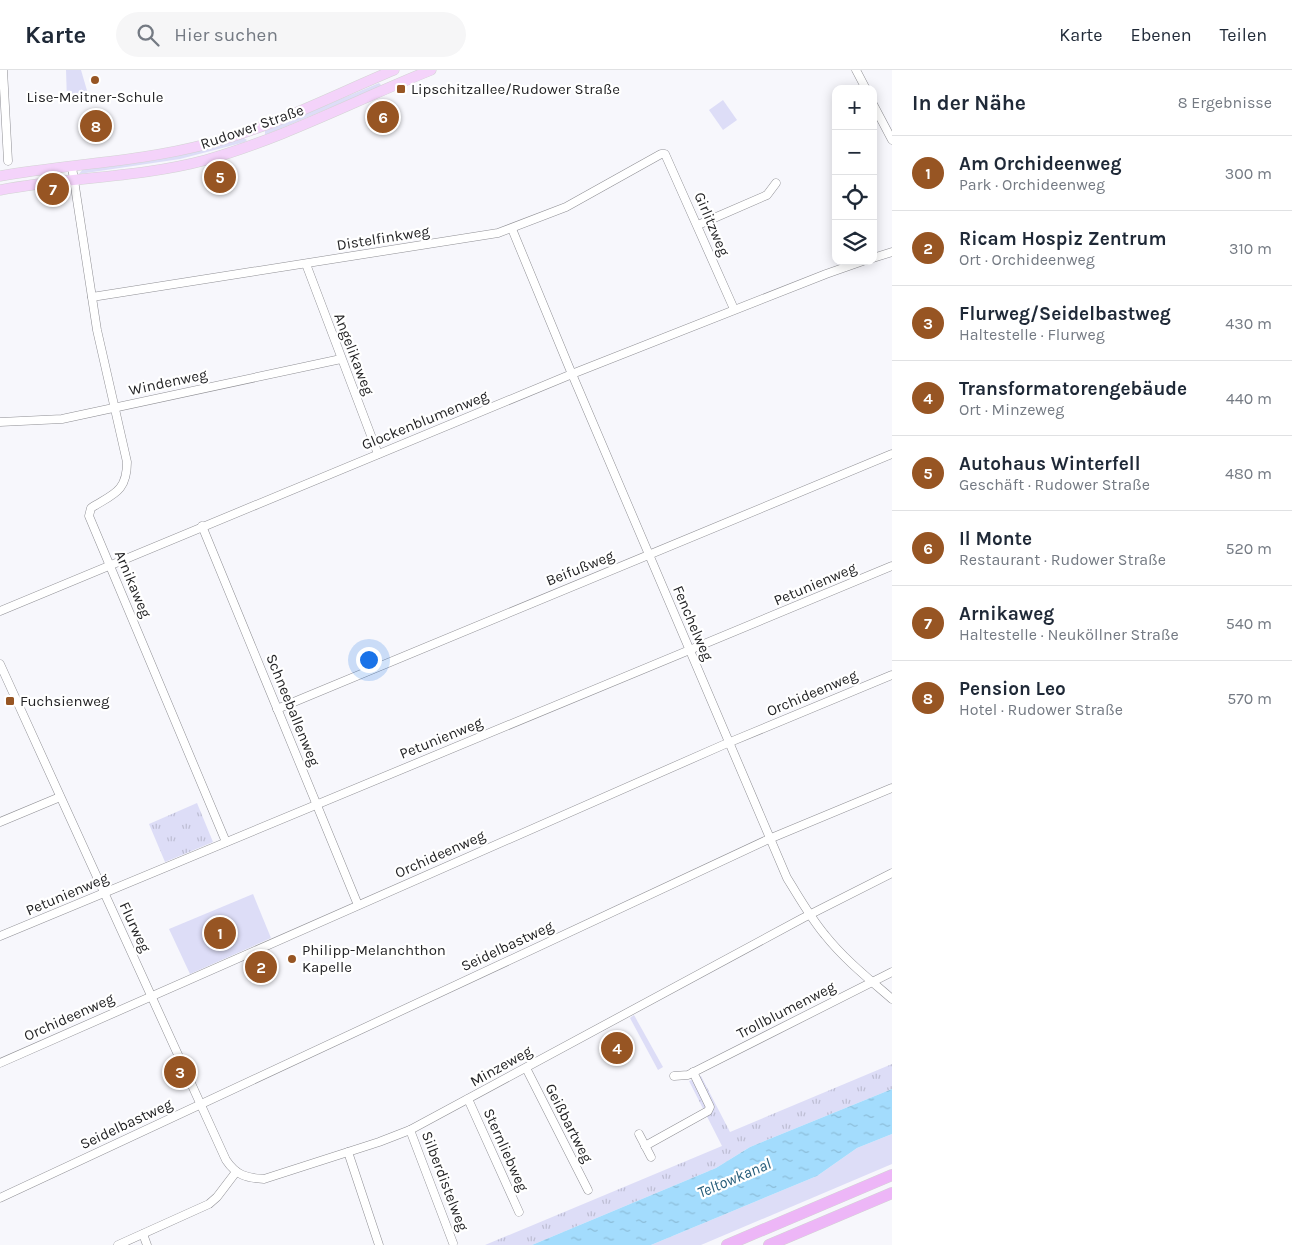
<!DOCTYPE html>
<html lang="de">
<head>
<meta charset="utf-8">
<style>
  :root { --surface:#fff; --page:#f6f6f7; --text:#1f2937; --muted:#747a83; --line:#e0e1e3; --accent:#975523 }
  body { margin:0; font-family:Karla,sans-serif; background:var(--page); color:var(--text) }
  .controls { position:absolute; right:15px; top:15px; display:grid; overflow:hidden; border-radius:10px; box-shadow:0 2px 12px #0003 }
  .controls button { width:45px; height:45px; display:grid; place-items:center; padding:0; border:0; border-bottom:1px solid var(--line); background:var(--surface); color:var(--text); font:25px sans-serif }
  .you { position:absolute; left:368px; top:589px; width:18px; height:18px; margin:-12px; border:4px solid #fff; border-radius:50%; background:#1a73e8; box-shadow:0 0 0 8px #1a73e833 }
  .badge { display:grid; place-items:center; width:32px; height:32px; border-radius:50%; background:var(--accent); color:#fff; font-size:16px; font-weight:700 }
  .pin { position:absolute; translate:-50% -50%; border:2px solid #fff; box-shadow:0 1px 5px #0006 }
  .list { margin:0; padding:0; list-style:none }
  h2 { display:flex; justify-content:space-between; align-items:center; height:65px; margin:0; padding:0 20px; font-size:21px }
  h2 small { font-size:16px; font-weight:400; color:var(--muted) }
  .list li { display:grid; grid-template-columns:32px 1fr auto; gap:15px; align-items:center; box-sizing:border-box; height:75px; padding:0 20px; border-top:1px solid var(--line) }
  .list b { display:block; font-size:19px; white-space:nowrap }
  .list p { margin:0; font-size:16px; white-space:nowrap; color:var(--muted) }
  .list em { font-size:16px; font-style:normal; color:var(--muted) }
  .icon { flex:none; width:28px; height:28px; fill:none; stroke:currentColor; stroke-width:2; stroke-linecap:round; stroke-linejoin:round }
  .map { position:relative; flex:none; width:892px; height:1175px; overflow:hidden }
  header { display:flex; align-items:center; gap:30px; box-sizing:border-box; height:70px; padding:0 25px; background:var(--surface); border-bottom:1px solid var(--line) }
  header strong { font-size:24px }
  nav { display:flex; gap:28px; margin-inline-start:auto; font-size:18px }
  .search { width:350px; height:45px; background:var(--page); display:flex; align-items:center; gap:12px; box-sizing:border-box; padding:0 18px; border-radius:28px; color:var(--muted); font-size:19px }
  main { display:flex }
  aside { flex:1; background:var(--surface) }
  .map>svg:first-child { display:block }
  .green { fill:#ddddf7 }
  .park { fill:url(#park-tufts) }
  .water { fill:url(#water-ripples) }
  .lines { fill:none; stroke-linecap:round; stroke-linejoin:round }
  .minor-casing { stroke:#8f8f94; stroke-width:9 }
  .major-casing { stroke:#d3d3d4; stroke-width:11 }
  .highway-casing { stroke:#d3d3d4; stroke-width:12 }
  .minor { stroke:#fff; stroke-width:8 }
  .major { stroke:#f4d3fa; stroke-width:10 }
  .highway { stroke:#edb6f7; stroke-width:11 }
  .poi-dot { fill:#975523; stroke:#fff; stroke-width:2 }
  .labels { text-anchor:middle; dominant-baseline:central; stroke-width:4.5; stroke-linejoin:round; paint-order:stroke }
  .poi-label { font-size:15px; fill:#242426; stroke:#fff; text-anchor:start }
  .street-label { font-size:15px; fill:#242426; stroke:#fff }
  .water-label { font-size:16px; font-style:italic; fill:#275e7b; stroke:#fff }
</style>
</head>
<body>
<header>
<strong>Karte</strong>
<div class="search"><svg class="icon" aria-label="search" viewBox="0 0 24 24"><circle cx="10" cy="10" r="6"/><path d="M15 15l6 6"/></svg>Hier suchen</div>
<nav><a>Karte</a><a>Ebenen</a><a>Teilen</a></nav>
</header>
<main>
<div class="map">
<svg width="892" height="1175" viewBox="0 0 892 1175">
  <defs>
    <pattern id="park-tufts" width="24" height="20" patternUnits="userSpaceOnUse" patternTransform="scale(1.25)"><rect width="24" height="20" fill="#ddddf7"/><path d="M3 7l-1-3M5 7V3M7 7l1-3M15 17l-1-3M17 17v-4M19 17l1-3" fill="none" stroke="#bebed4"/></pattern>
    <pattern id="water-ripples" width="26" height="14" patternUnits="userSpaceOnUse" patternTransform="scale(1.25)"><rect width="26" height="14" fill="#a3dcfd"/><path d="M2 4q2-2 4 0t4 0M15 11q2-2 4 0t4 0" fill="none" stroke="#8cbdd9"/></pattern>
  </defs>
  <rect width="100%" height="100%" fill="#f7f7fc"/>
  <!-- green -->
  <g class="green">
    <path d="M 66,0 L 81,0 L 88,24 L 67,31 Z"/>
    <path d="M 379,13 L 381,15 L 377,18 L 265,65 L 265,61 Z"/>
    <path d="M 723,30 L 737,50 L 723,60 L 709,40 Z"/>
    <path d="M 244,68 L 247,70 L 245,72 L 180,89 L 79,104 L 83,99 L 207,79 Z"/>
    <path d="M 253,824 L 271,868 L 190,904 L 169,859 Z"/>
    <path d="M 634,945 L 663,997 L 658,1000 L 630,948 Z"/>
    <path d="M 892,1064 L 892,1094 L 701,1175 L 651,1175 L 817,1106 L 857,1078 Z"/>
  </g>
  <!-- park -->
  <g class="park">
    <path d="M 197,733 L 213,772 L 165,792 L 149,754 Z"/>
    <path d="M 892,994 L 892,1019 L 750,1077 L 716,1098 L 532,1175 L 485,1175 L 722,1076 L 689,1011 L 701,1006 L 730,1062 Z"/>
  </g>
  <!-- water -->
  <path class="water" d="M 892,1019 L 892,1064 L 857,1078 L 817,1106 L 651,1175 L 532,1175 L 716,1098 L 750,1077 Z"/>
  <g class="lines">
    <!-- minor casing -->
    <g class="minor-casing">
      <g id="minor">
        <path d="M 3,0 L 8,91"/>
        <path d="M 856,0 L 866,19"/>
        <path d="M 873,34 L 892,70"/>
        <path d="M 72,97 L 97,260 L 127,392 C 127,422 113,424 91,438 L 89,446 L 226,772"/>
        <path d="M 698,155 L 767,125 L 776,113"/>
        <path d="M 512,159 L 569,297 L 787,808 C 799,827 810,847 825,865 C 844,889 869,909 892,929"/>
        <path d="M 873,188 L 892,182"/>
        <path d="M 306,194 L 378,384"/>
        <path d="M 92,227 L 498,163 L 566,137 L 661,84 L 665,84 L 734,239"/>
        <path d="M 0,352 L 62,349 L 341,289"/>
        <path d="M 202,456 L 358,835"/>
        <path d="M 0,541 L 572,304 L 826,204 L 863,191"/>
        <path d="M 0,594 L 226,1090 C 236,1105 246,1108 264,1109 L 379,1072 L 410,1060 L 803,848 L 892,803"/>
        <path d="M 277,639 L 892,384"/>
        <path d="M 0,752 L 60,727"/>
        <path d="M 0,866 L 892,496"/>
        <path d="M 0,993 L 723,675 L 892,605"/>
        <path d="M 526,998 L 588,1120"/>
        <path d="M 674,1006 L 688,1005 L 892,902"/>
        <path d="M 468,1029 L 519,1142"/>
        <path d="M 410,1060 L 453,1173"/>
        <path d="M 639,1064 L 651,1087"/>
        <path d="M 645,1076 L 708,1041 L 710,1037 L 693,1002"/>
        <path d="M 348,1082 L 379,1175"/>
        <path d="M 0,1128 L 769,769 L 892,718"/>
        <path d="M 143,1164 L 147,1175"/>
        <path d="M 118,1175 L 209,1134 L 217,1127 L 236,1102"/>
      </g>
    </g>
    <!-- major casing -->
    <g class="major-casing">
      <g id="major">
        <path d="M 0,106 C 69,94 139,92 207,74 C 272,57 332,26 394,0"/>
        <path d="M 0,120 C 68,107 139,108 206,90 C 284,68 356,30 431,0"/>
      </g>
    </g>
    <!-- highway casing -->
    <g class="highway-casing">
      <g id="highway">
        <path d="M 727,1175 L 892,1105"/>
        <path d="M 769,1175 L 892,1123"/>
      </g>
    </g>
    <!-- minor -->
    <use href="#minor" class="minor"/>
    <!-- major -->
    <use href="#major" class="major"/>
    <!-- highway -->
    <use href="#highway" class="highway"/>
  </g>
  <!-- markers -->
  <g class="poi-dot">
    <circle cx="95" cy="10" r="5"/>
    <rect x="396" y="14" width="10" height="10" rx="2.5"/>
    <rect x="5" y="626" width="10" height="10" rx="2.5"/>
    <circle cx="292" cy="889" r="5"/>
  </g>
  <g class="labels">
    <!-- poi labels -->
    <g class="poi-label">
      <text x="411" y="19">Lipschitzallee/Rudower Straße</text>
      <text x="95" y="27" text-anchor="middle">Lise-Meitner-Schule</text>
      <text x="20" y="631">Fuchsienweg</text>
      <text x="302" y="880">Philipp-Melanchthon<tspan x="302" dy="17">Kapelle</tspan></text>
    </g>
    <!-- street labels -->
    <g class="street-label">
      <text transform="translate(252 57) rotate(-19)">Rudower Straße</text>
      <text transform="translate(712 154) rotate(67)">Girlitzweg</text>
      <text transform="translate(383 168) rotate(-9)">Distelfinkweg</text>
      <text transform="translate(354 284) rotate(69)">Angelikaweg</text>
      <text transform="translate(168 312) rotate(-12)">Windenweg</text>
      <text transform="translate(425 350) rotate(-22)">Glockenblumenweg</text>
      <text transform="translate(580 498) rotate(-22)">Beifußweg</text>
      <text transform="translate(133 514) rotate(67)">Arnikaweg</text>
      <text transform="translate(815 514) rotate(-23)">Petunienweg</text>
      <text transform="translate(693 553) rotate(67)">Fenchelweg</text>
      <text transform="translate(812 623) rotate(-23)">Orchideenweg</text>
      <text transform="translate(293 640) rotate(68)">Schneeballenweg</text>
      <text transform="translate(441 668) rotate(-22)">Petunienweg</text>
      <text transform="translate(440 784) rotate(-24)">Orchideenweg</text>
      <text transform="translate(67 824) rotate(-23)">Petunienweg</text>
      <text transform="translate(135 857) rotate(65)">Flurweg</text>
      <text transform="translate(507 876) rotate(-25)">Seidelbastweg</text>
      <text transform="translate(786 940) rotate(-27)">Trollblumenweg</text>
      <text transform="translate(69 947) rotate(-24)">Orchideenweg</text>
      <text transform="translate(501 996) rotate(-29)">Minzeweg</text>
      <text transform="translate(569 1053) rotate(63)">Geißbartweg</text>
      <text transform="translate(126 1054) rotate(-25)">Seidelbastweg</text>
      <text transform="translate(506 1080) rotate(66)">Sternliebweg</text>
      <text transform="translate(445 1111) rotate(69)">Silberdistelweg</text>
    </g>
    <!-- water labels -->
    <g class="water-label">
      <text transform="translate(734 1108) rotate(-23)">Teltowkanal</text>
    </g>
  </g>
</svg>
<div class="controls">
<button>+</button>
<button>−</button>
<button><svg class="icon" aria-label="locate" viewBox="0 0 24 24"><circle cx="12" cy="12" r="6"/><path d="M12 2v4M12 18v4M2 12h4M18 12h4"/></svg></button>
<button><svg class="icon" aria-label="layers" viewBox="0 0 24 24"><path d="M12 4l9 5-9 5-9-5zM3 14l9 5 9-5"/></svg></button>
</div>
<div class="you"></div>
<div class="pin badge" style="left:220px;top:863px">1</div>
<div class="pin badge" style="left:261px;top:897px">2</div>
<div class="pin badge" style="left:180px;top:1002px">3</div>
<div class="pin badge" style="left:617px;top:978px">4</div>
<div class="pin badge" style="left:220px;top:107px">5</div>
<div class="pin badge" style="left:383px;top:47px">6</div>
<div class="pin badge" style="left:53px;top:119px">7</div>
<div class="pin badge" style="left:96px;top:56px">8</div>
</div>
<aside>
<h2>In der Nähe<small>8 Ergebnisse</small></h2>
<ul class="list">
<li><span class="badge">1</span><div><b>Am Orchideenweg</b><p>Park · Orchideenweg</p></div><em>300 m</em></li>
<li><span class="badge">2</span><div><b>Ricam Hospiz Zentrum</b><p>Ort · Orchideenweg</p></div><em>310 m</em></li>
<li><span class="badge">3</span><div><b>Flurweg/Seidelbastweg</b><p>Haltestelle · Flurweg</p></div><em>430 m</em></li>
<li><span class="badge">4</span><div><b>Transformatorengebäude</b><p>Ort · Minzeweg</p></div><em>440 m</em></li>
<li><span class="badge">5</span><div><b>Autohaus Winterfell</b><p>Geschäft · Rudower Straße</p></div><em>480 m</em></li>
<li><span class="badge">6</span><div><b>Il Monte</b><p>Restaurant · Rudower Straße</p></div><em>520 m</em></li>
<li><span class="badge">7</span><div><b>Arnikaweg</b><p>Haltestelle · Neuköllner Straße</p></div><em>540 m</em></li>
<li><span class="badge">8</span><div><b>Pension Leo</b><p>Hotel · Rudower Straße</p></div><em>570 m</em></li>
</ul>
</aside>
</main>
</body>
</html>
